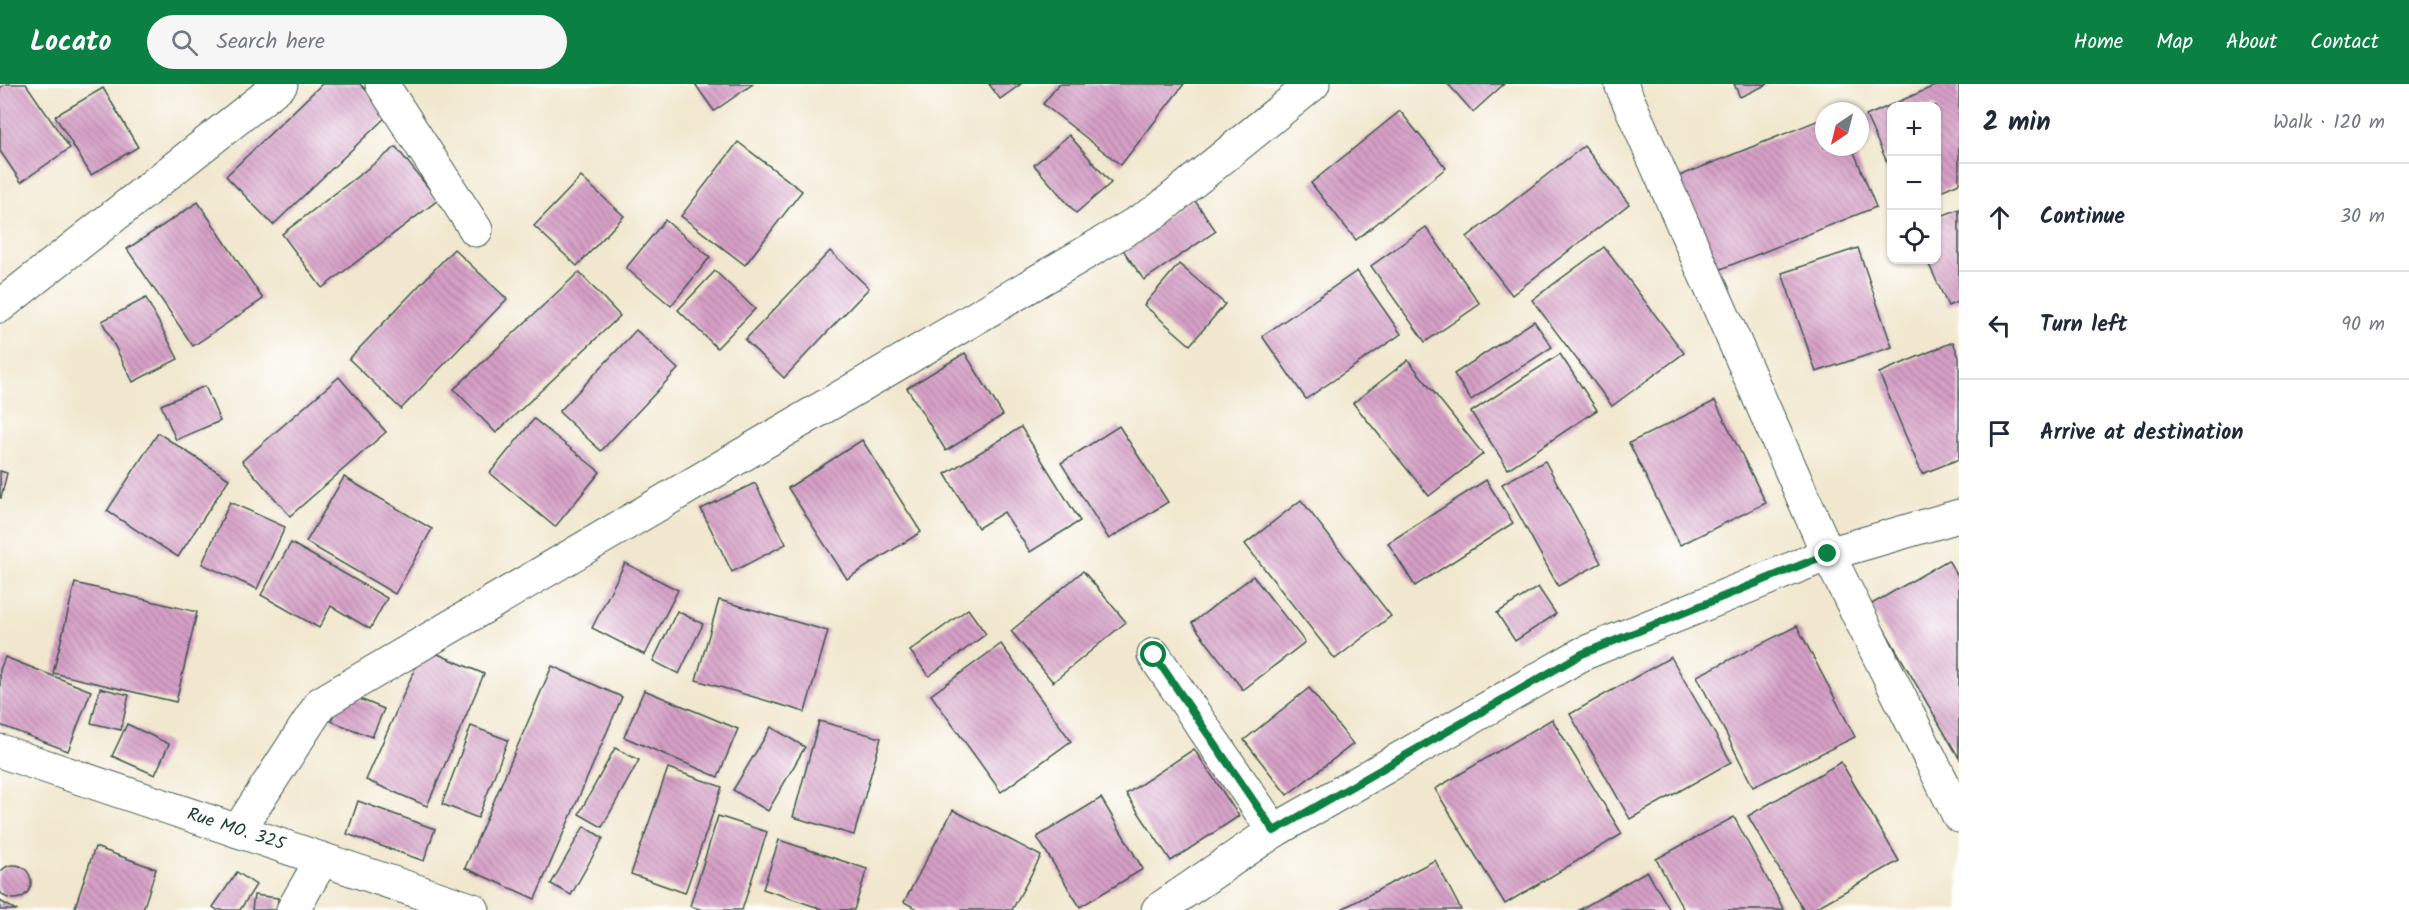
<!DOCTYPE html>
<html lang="en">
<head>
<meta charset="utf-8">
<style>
  :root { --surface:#fff; --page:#f6f6f7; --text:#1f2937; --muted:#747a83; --line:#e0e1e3; --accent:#0b8043 }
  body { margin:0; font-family:Kalam,sans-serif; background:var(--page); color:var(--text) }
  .controls { position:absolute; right:18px; top:18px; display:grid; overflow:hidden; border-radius:12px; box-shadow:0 2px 4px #0004 }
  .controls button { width:54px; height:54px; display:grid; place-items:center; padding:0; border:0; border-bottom:2px solid var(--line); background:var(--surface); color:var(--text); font:30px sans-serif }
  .compass { position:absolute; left:1815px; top:18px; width:54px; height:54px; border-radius:50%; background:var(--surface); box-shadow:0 2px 4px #0004; rotate:215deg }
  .stop { position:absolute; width:18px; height:18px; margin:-14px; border:4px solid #0b8043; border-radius:50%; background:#fff }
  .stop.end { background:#0b8043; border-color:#fff; box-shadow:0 2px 6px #0008 }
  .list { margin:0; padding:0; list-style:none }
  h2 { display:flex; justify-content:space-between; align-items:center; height:78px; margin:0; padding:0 24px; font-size:26px }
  h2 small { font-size:20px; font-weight:400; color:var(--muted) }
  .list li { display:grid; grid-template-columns:39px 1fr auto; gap:18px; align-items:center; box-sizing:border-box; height:108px; padding:0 24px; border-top:2px solid var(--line) }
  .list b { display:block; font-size:22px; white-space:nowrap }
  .list em { font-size:20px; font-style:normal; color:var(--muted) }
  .icon { flex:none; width:33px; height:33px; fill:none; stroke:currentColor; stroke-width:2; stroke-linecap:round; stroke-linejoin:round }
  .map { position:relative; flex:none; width:1959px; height:826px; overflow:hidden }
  header { display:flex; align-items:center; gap:36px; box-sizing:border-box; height:84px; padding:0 30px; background:var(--accent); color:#fff }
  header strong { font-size:28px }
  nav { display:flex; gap:33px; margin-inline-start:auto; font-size:21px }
  .search { width:420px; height:54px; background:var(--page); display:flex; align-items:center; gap:15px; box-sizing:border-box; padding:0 21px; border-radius:33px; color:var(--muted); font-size:22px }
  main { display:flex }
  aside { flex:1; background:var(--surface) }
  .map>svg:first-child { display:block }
  .building { fill:url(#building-back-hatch) }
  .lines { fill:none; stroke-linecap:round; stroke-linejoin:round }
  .minor-casing { stroke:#3e564b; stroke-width:35 }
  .minor { stroke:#fff; stroke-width:33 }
  .route { stroke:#0b8043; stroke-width:8 }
  .labels { text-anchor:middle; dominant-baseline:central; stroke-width:4.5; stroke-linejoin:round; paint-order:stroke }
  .street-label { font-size:18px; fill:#1f3d34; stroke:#fff }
</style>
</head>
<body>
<header>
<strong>Locato</strong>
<div class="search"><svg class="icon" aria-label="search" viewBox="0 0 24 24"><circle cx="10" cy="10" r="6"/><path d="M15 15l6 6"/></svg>Search here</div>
<nav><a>Home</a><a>Map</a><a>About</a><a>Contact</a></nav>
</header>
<main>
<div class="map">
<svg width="1959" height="826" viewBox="0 0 1959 826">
  <defs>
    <pattern id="building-back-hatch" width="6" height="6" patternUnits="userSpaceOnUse" patternTransform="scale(1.5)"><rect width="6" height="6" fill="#d69fc6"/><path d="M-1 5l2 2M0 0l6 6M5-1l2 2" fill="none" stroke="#ad83a2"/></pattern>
  </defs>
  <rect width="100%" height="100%" fill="#fff"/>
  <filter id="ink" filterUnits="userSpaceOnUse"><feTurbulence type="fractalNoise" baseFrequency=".0167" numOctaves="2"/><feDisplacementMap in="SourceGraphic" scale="12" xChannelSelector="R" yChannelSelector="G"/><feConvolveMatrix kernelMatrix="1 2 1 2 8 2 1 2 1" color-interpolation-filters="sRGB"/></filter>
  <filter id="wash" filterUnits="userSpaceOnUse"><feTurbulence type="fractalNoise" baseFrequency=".008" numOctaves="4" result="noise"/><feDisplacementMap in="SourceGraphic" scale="24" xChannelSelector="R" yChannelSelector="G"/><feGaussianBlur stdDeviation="1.35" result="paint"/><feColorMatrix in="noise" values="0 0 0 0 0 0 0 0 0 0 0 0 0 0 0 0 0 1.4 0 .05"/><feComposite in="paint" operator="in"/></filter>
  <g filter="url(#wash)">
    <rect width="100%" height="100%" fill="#f1e7ce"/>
    <g id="blocks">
      <!-- building -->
      <g class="building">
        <path d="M 6,0 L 26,0 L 70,64 L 21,98 L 0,67 L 0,4 Z"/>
        <path d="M 322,0 L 360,0 L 389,30 L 273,141 L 226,92 Z"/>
        <path d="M 695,0 L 753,0 L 714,27 Z"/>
        <path d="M 989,0 L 1021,0 L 1000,15 Z"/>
        <path d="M 1059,0 L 1184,0 L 1121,81 L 1043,20 Z"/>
        <path d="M 1448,0 L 1504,0 L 1473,28 Z"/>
        <path d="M 1734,0 L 1768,0 L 1740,13 Z"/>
        <path d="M 1939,0 L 1959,0 L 1959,99 L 1936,109 L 1936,22 L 1892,22 L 1892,89 L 1866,32 Z"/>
        <path d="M 103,4 L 138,63 L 91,91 L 55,32 Z"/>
        <path d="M 1400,27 L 1446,84 L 1356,156 L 1311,99 Z"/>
        <path d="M 1824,34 L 1824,63 L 1852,63 L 1876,123 L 1716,187 L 1677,93 Z"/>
        <path d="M 1069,51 L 1111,99 L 1076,129 L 1034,81 Z"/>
        <path d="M 738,58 L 802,107 L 745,181 L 681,132 Z"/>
        <path d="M 1584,62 L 1629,120 L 1512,211 L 1467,153 Z"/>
        <path d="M 396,63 L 438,116 L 322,204 L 282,150 Z"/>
        <path d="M 581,93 L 624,132 L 577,182 L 534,142 Z"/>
        <path d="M 1193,114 L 1216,147 L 1144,196 L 1121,163 Z"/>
        <path d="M 198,118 L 263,215 L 193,262 L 127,165 Z"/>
        <path d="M 1959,125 L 1959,217 L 1948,222 L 1927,176 L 1936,176 L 1936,134 Z"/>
        <path d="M 665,136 L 710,173 L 671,222 L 626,184 Z"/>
        <path d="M 1426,143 L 1480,220 L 1425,258 L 1371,182 Z"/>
        <path d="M 1604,163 L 1684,269 L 1612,322 L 1532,216 Z"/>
        <path d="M 1858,164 L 1892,263 L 1816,288 L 1782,189 Z"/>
        <path d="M 454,165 L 507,215 L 401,325 L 349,275 Z"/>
        <path d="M 830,167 L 869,204 L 784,294 L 745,256 Z"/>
        <path d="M 1179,180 L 1225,220 L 1190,261 L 1144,221 Z"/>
        <path d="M 715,187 L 755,225 L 717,264 L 678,226 Z"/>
        <path d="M 1357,187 L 1401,250 L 1306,315 L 1262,252 Z"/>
        <path d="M 579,188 L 620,232 L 496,349 L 454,305 Z"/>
        <path d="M 146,214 L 178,275 L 133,298 L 102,237 Z"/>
        <path d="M 1534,237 L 1552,263 L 1471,316 L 1454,290 Z"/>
        <path d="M 636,246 L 678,285 L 601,367 L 559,328 Z"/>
        <path d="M 1953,258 L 1959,273 L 1959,375 L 1922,390 L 1879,289 Z"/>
        <path d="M 965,269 L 1003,331 L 946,367 L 907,304 Z"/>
        <path d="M 1560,270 L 1597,326 L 1508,385 L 1471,328 Z"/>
        <path d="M 1408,276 L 1483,370 L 1429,412 L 1353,319 Z"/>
        <path d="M 339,293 L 386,348 L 290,432 L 242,377 Z"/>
        <path d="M 205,302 L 220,337 L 176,356 L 161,321 Z"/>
        <path d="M 1715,317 L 1766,419 L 1680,461 L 1629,359 Z"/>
        <path d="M 534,335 L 600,388 L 555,443 L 490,389 Z"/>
        <path d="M 1119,342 L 1168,418 L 1109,455 L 1061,379 Z"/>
        <path d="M 1021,343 L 1080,437 L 1030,468 L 1004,428 L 978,444 L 945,390 Z"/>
        <path d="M 158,349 L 229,395 L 178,473 L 107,427 Z"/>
        <path d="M 862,356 L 921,448 L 847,495 L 788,404 Z"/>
        <path d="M 1545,377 L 1601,479 L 1558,502 L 1502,400 Z"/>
        <path d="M 0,387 L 7,389 L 1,414 L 0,414 Z"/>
        <path d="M 344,393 L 432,445 L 395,510 L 306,458 Z"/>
        <path d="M 1486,396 L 1513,439 L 1415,502 L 1388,459 Z"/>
        <path d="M 755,399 L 786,460 L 732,488 L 701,425 Z"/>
        <path d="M 1301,416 L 1391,532 L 1335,575 L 1245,460 Z"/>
        <path d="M 230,418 L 285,443 L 257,505 L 202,480 Z"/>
        <path d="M 291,459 L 387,514 L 370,545 L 331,522 L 319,544 L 261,511 Z"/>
        <path d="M 1948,476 L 1959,494 L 1959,674 L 1870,521 Z"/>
        <path d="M 625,479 L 678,506 L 645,571 L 592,544 Z"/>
        <path d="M 1083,487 L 1126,538 L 1053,598 L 1011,547 Z"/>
        <path d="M 1253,492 L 1305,558 L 1243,606 L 1192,539 Z"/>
        <path d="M 75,499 L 197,528 L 176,618 L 53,589 Z"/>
        <path d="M 1538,503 L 1556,530 L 1515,557 L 1497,529 Z"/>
        <path d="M 719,516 L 828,547 L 805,628 L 696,596 Z"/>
        <path d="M 968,525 L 986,550 L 929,592 L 910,567 Z"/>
        <path d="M 677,527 L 703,540 L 679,590 L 653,577 Z"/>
        <path d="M 1797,542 L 1855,653 L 1753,703 L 1697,592 Z"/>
        <path d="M 1001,560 L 1071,657 L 1001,708 L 931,611 Z"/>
        <path d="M 424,564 L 484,590 L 427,722 L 366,696 Z"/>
        <path d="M 5,573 L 91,607 L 68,667 L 0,641 L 0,586 Z"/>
        <path d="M 1671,573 L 1731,678 L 1630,735 L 1570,630 Z"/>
        <path d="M 552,582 L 622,613 L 535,815 L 465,784 Z"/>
        <path d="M 100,604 L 129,611 L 121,646 L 91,639 Z"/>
        <path d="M 1309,604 L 1353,660 L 1287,711 L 1244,656 Z"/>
        <path d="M 644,606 L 738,645 L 718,693 L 624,653 Z"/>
        <path d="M 343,608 L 384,625 L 372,653 L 331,637 Z"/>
        <path d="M 1552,635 L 1622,750 L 1505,820 L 1435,705 Z"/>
        <path d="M 819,637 L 881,654 L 854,751 L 793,733 Z"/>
        <path d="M 127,640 L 169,660 L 155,691 L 112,672 Z"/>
        <path d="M 471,642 L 508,656 L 478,734 L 442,720 Z"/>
        <path d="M 771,643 L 805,663 L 768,727 L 733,706 Z"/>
        <path d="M 615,664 L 639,676 L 602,743 L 579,730 Z"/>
        <path d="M 1194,665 L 1239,732 L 1171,777 L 1126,710 Z"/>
        <path d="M 1841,678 L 1899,777 L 1812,826 L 1803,826 L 1748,732 Z"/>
        <path d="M 668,684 L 722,703 L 685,809 L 631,790 Z"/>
        <path d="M 1101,714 L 1143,785 L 1080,823 L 1037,753 Z"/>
        <path d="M 358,717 L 435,745 L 424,777 L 347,750 Z"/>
        <path d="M 953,726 L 1041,772 L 1012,826 L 919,826 L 904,818 Z"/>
        <path d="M 718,732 L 767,748 L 742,826 L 703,826 L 690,822 Z"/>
        <path d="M 1734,733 L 1784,826 L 1684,826 L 1656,775 Z"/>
        <path d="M 584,742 L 603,754 L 571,811 L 551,800 Z"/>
        <path d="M 779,756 L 867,785 L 854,826 L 825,826 L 763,805 Z"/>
        <path d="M 95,763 L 156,785 L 143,826 L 74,826 Z"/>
        <path d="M 1435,776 L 1461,826 L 1340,826 Z"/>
        <circle cx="14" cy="798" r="17"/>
        <path d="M 1647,787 L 1670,826 L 1579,826 Z"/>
        <path d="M 237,788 L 256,801 L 240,826 L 217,826 L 213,823 Z"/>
        <path d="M 254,811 L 278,814 L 277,826 L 252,826 Z"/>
        <path d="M 0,817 L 16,826 L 0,826 Z"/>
      </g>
    </g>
  </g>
  <g filter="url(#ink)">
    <use href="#blocks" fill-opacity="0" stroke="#3e564b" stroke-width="1.5"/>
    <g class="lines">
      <!-- minor casing -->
      <g class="minor-casing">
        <g id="minor">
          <path d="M 382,0 L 476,146"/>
          <path d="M 1621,0 L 1828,470 L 1959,732"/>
          <path d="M 0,222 L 281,0"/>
          <path d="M 1154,571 L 1274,747"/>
          <path d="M 0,667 L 473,826"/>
          <path d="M 238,747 L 321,619 L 1157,127 L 1313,0"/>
          <path d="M 293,826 L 322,775"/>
          <path d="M 1158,826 L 1274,747 L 1582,570 L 1828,470 L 1959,432"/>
        </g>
      </g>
      <!-- minor -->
      <use href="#minor" class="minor"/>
    </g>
  </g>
  <g class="lines" filter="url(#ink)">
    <!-- route -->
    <path class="route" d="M 1154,571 L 1274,747 L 1582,570 L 1828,470"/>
  </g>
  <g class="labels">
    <!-- street labels -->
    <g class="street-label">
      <text transform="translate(236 746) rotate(18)">Rue MO. 325</text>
    </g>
  </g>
</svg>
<div class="controls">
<button>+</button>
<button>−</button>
<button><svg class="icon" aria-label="locate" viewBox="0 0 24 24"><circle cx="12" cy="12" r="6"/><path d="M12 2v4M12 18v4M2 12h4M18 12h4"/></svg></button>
</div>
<svg class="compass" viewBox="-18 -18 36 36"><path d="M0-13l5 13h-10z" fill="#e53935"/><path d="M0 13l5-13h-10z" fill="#747a83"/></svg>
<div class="stop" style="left:1154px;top:571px"></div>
<div class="stop end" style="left:1828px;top:470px"></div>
</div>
<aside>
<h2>2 min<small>Walk · 120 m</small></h2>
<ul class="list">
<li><svg class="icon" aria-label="ahead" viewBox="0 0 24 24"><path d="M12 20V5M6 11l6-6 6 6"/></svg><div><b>Continue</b></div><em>30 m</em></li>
<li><svg class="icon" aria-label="left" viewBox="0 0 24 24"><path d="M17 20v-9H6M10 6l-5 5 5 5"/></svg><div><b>Turn left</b></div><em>90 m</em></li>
<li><svg class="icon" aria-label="arrive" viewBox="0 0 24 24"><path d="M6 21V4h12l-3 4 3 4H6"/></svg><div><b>Arrive at destination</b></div></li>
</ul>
</aside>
</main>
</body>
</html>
